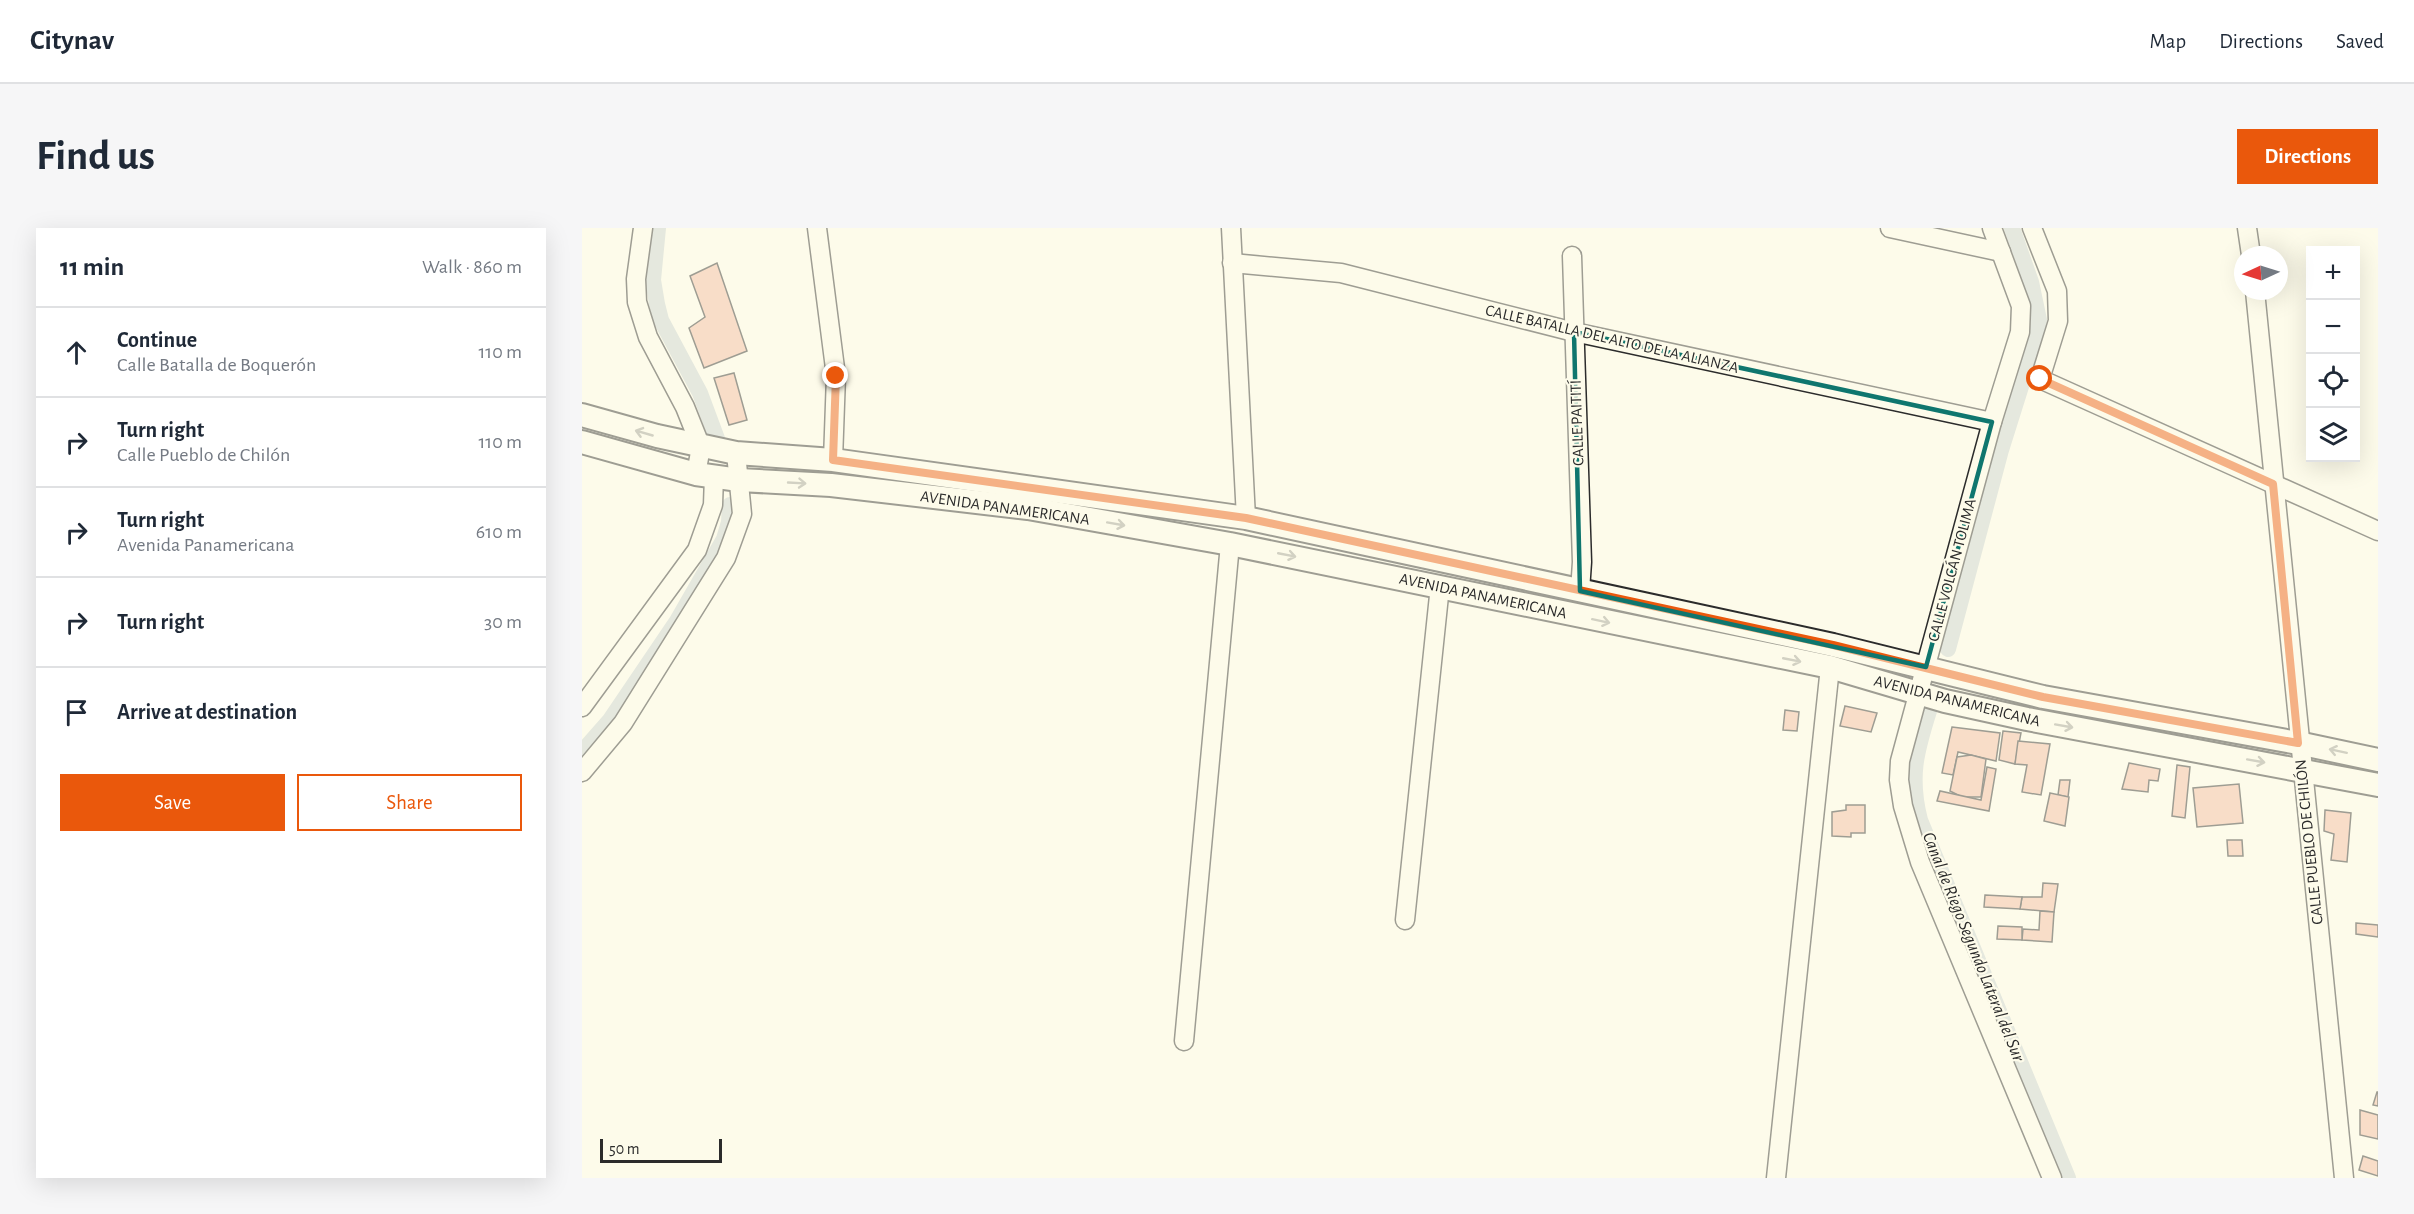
<!DOCTYPE html>
<html lang="en">
<head>
<meta charset="utf-8">
<style>
  :root { --surface:#fff; --page:#f6f6f7; --text:#1f2937; --muted:#747a83; --line:#e0e1e3; --accent:#ea580c }
  body { margin:0; font-family:"Alegreya Sans",sans-serif; background:var(--page); color:var(--text) }
  .controls { position:absolute; right:18px; top:18px; display:grid; overflow:hidden; border-radius:0px; box-shadow:0 6px 24px #0002 }
  .controls button { width:54px; height:54px; display:grid; place-items:center; padding:0; border:0; border-bottom:2px solid var(--line); background:var(--surface); color:var(--text); font:30px sans-serif }
  .compass { position:absolute; left:1652px; top:18px; width:54px; height:54px; border-radius:50%; background:var(--surface); box-shadow:0 6px 24px #0002; rotate:266deg }
  .scale { position:absolute; left:18px; bottom:15px; width:122px; box-sizing:border-box; padding-left:6px; border:3px solid #2b2b2b; border-top:0; font-size:16px; line-height:21px; white-space:nowrap; color:#2b2b2b; -webkit-text-stroke:4px #fdfbea; paint-order:stroke }
  .stop { position:absolute; width:18px; height:18px; margin:-14px; border:4px solid #ea580c; border-radius:50%; background:#fff }
  .stop.end { background:#ea580c; border-color:#fff; box-shadow:0 2px 6px #0008 }
  .list { margin:0; padding:0; list-style:none }
  h2 { display:flex; justify-content:space-between; align-items:center; height:78px; margin:0; padding:0 24px; font-size:26px }
  h2 small { font-size:20px; font-weight:400; color:var(--muted) }
  .list li { display:grid; grid-template-columns:39px 1fr auto; gap:18px; align-items:center; box-sizing:border-box; height:90px; padding:0 24px; border-top:2px solid var(--line) }
  .list b { display:block; font-size:22px; white-space:nowrap }
  .list p { margin:0; font-size:20px; white-space:nowrap; color:var(--muted) }
  .list em { font-size:20px; font-style:normal; color:var(--muted) }
  .actions { display:flex; gap:12px; padding:18px 24px }
  .actions a { flex:1; padding:14px 0; border:2px solid var(--accent); border-radius:0px; text-align:center; font-size:21px; color:var(--accent) }
  .actions .main { background:var(--accent); color:#fff }
  .icon { flex:none; width:33px; height:33px; fill:none; stroke:currentColor; stroke-width:2; stroke-linecap:round; stroke-linejoin:round }
  .map { position:relative; flex:none; width:1796px; height:950px; overflow:hidden; border-radius:0px }
  header { display:flex; align-items:center; gap:36px; box-sizing:border-box; height:84px; padding:0 30px; background:var(--surface); border-bottom:2px solid var(--line) }
  header strong { font-size:28px }
  nav { display:flex; gap:33px; margin-inline-start:auto; font-size:21px }
  .intro { display:flex; align-items:center; justify-content:space-between; box-sizing:border-box; height:144px; padding:0 36px }
  h1 { margin:0; font-size:42px }
  .button { padding:15px 27px; border-radius:0px; background:var(--accent); color:#fff; font-size:21px; font-weight:700 }
  main { display:flex; gap:36px; padding:0 36px }
  aside { flex:1; background:var(--surface); border-radius:0px; box-shadow:0 6px 24px #0002 }
  .map>svg:first-child { display:block }
  .lines { fill:none; stroke-linecap:round; stroke-linejoin:round }
  .canal { stroke:#c7d0d0; stroke-width:16 }
  .building { fill:#f2b8a0; stroke:#2b2b2b; stroke-width:1.5 }
  .minor-casing { stroke:#2b2b2b; stroke-width:21 }
  .major-casing { stroke:#2b2b2b; stroke-width:26 }
  .minor { stroke:#fdfbea; stroke-width:18 }
  .major { stroke:#fdfbea; stroke-width:22 }
  .oneway { stroke:#9e9d94 }
  .route { stroke:#ea580c; stroke-width:8 }
  .marked { fill:none; stroke:#0f766e; stroke-width:4.5; stroke-linejoin:round }
  .labels { text-anchor:middle; dominant-baseline:central; stroke-width:4.5; stroke-linejoin:round; paint-order:stroke }
  .street-label { font-size:16px; fill:#2b2b2b; stroke:#fdfbea }
  .water-label { font-size:18px; font-style:italic; fill:#2b2b2b; stroke:#fdfbea }
</style>
</head>
<body>
<header>
<strong>Citynav</strong>
<nav><a>Map</a><a>Directions</a><a>Saved</a></nav>
</header>
<div class="intro"><h1>Find us</h1><a class="button">Directions</a></div>
<main>
<aside>
<h2>11 min<small>Walk · 860 m</small></h2>
<ul class="list">
<li><svg class="icon" aria-label="ahead" viewBox="0 0 24 24"><path d="M12 20V5M6 11l6-6 6 6"/></svg><div><b>Continue</b><p>Calle Batalla de Boquerón</p></div><em>110 m</em></li>
<li><svg class="icon" aria-label="right" viewBox="0 0 24 24"><path d="M7 20v-9h11M14 6l5 5-5 5"/></svg><div><b>Turn right</b><p>Calle Pueblo de Chilón</p></div><em>110 m</em></li>
<li><svg class="icon" aria-label="right" viewBox="0 0 24 24"><path d="M7 20v-9h11M14 6l5 5-5 5"/></svg><div><b>Turn right</b><p>Avenida Panamericana</p></div><em>610 m</em></li>
<li><svg class="icon" aria-label="right" viewBox="0 0 24 24"><path d="M7 20v-9h11M14 6l5 5-5 5"/></svg><div><b>Turn right</b></div><em>30 m</em></li>
<li><svg class="icon" aria-label="arrive" viewBox="0 0 24 24"><path d="M6 21V4h12l-3 4 3 4H6"/></svg><div><b>Arrive at destination</b></div></li>
</ul>
<div class="actions"><a class="main">Save</a><a>Share</a></div>
</aside>
<div class="map">
<svg width="1796" height="950" viewBox="0 0 1796 950">
  <rect width="100%" height="100%" fill="#fdfbea"/>
  <g class="lines">
    <!-- canal -->
    <g class="canal">
      <path d="M 76,0 L 71,52 L 75,76 L 79,92 L 118,165 L 137,216"/>
      <path d="M 1366,421 L 1419,222 L 1453,114 L 1457,92 L 1449,54 L 1430,0"/>
      <path d="M 1347,483 C 1334,524 1327,549 1338,592 L 1486,950"/>
      <path d="M 0,524 L 28,492 L 95,393 L 142,311 L 147,294 L 148,277"/>
    </g>
  </g>
  <!-- building -->
  <g class="building">
    <path d="M 135,35 L 165,123 L 122,140 L 107,100 L 123,89 L 108,48 Z"/>
    <path d="M 152,145 L 165,192 L 147,197 L 132,150 Z"/>
    <path d="M 1263,478 L 1295,485 L 1289,504 L 1258,498 Z"/>
    <path d="M 1203,482 L 1217,484 L 1215,503 L 1201,502 Z"/>
    <path d="M 1370,499 L 1418,505 L 1414,533 L 1376,524 L 1371,547 L 1360,545 Z"/>
    <path d="M 1421,503 L 1439,505 L 1433,536 L 1417,532 Z"/>
    <path d="M 1436,513 L 1468,516 L 1459,567 L 1440,564 L 1445,537 L 1433,536 Z"/>
    <path d="M 1389,527 L 1404,531 L 1399,569 L 1380,569 L 1368,563 L 1375,529 Z"/>
    <path d="M 1547,535 L 1578,541 L 1576,553 L 1567,552 L 1566,564 L 1540,561 Z"/>
    <path d="M 1595,537 L 1608,539 L 1603,590 L 1590,588 Z"/>
    <path d="M 1405,539 L 1414,541 L 1407,583 L 1355,573 L 1358,563 L 1399,572 Z"/>
    <path d="M 1478,552 L 1488,552 L 1486,569 L 1476,567 Z"/>
    <path d="M 1657,556 L 1661,595 L 1615,599 L 1611,560 Z"/>
    <path d="M 1468,565 L 1487,569 L 1483,598 L 1462,593 Z"/>
    <path d="M 1264,577 L 1283,577 L 1283,605 L 1269,605 L 1269,609 L 1250,608 L 1250,584 L 1264,582 Z"/>
    <path d="M 1743,582 L 1769,585 L 1765,634 L 1749,632 L 1752,606 L 1742,603 Z"/>
    <path d="M 1645,612 L 1660,612 L 1661,628 L 1646,628 Z"/>
    <path d="M 1461,655 L 1476,656 L 1472,684 L 1438,681 L 1440,669 L 1460,669 Z"/>
    <path d="M 1403,667 L 1440,669 L 1438,681 L 1402,679 Z"/>
    <path d="M 1458,683 L 1472,684 L 1470,714 L 1440,712 L 1441,701 L 1457,702 Z"/>
    <path d="M 1774,695 L 1796,697 L 1796,709 L 1774,706 Z"/>
    <path d="M 1416,698 L 1440,699 L 1440,712 L 1415,711 Z"/>
    <path d="M 1795,864 L 1796,864 L 1796,878 L 1791,877 Z"/>
    <path d="M 1778,882 L 1796,887 L 1796,911 L 1778,907 Z"/>
    <path d="M 1781,928 L 1796,933 L 1796,948 L 1777,942 Z"/>
  </g>
  <g class="lines">
    <!-- minor casing -->
    <g class="minor-casing">
      <g id="minor">
        <path d="M 61,0 L 54,51 L 55,74 L 66,109 L 103,179 L 119,219 L 114,246"/>
        <path d="M 235,0 L 254,148 L 251,232"/>
        <path d="M 649,0 L 664,290"/>
        <path d="M 1308,0 L 1419,24"/>
        <path d="M 1410,0 L 1439,78 L 1438,104 L 1410,194 L 1318,533 L 1317,552 L 1321,578 L 1338,634 L 1470,950"/>
        <path d="M 1450,0 L 1475,63 L 1476,93 L 1458,151 L 1796,303"/>
        <path d="M 1665,0 L 1669,27"/>
        <path d="M 990,28 L 1000,334 L 998,363"/>
        <path d="M 650,35 L 759,45 L 992,104 L 1410,194"/>
        <path d="M 1673,63 L 1762,950"/>
        <path d="M 0,479 L 115,322 L 131,277 L 132,248"/>
        <path d="M 0,544 L 41,495 L 144,330 L 160,286 L 154,225"/>
        <path d="M 823,692 L 858,358"/>
        <path d="M 602,813 L 648,316"/>
        <path d="M 1194,950 L 1248,439"/>
      </g>
    </g>
    <!-- major casing -->
    <g class="major-casing">
      <g id="major">
        <path d="M 0,187 L 75,208 L 154,225 L 251,232 L 664,290 L 1251,417 L 1461,469 L 1716,515 L 1796,532"/>
        <path d="M 0,214 L 114,246 L 157,252 L 249,257 L 446,280 L 648,316 L 1248,439 L 1363,473 L 1445,491 L 1796,557"/>
      </g>
    </g>
    <!-- minor -->
    <use href="#minor" class="minor"/>
    <!-- major -->
    <use href="#major" class="major"/>
  </g>
  <!-- one-way arrows -->
  <defs><path id="oneway-shaft" d="M-6 0H5M1.5-3L5.5 0L1.5 3" fill="none" stroke-width="1.6" stroke-linecap="round" stroke-linejoin="round" transform="scale(1.5)"/></defs>
  <g class="oneway">
    <use href="#oneway-shaft" transform="translate(62 205) rotate(-164)"/>
    <use href="#oneway-shaft" transform="translate(215 255) rotate(3)"/>
    <use href="#oneway-shaft" transform="translate(534 296) rotate(10)"/>
    <use href="#oneway-shaft" transform="translate(705 327) rotate(11)"/>
    <use href="#oneway-shaft" transform="translate(1019 393) rotate(12)"/>
    <use href="#oneway-shaft" transform="translate(1210 432) rotate(11)"/>
    <use href="#oneway-shaft" transform="translate(1482 498) rotate(10)"/>
    <use href="#oneway-shaft" transform="translate(1756 523) rotate(-168)"/>
    <use href="#oneway-shaft" transform="translate(1674 533) rotate(10)"/>
  </g>
  <g class="lines">
    <!-- route -->
    <path class="route" d="M 254,148 L 251,232 L 664,290 L 1251,417 L 1461,469 L 1716,515 L 1691,256 L 1458,151"/>
  </g>
  <!-- marked area -->
  <path d="M0 0H1796V950H0ZM 992,104 L 1410,194 L 1344,439 L 998,363 Z" fill="#fdfbea" fill-opacity=".55" fill-rule="evenodd"/>
  <path class="marked" d="M 992,104 L 1410,194 L 1344,439 L 998,363 Z"/>
  <g class="labels">
    <!-- street labels -->
    <g class="street-label">
      <text transform="translate(1030 111) rotate(13)">CALLE BATALLA DEL ALTO DE LA ALIANZA</text>
      <text transform="translate(995 195) rotate(-92)">CALLE PAITITÍ</text>
      <text transform="translate(423 280) rotate(8)">AVENIDA PANAMERICANA</text>
      <text transform="translate(1370 342) rotate(-75)">CALLE VOLCÁN TOLIMA</text>
      <text transform="translate(901 368) rotate(12)">AVENIDA PANAMERICANA</text>
      <text transform="translate(1375 473) rotate(14)">AVENIDA PANAMERICANA</text>
      <text transform="translate(1727 614) rotate(-96)">CALLE PUEBLO DE CHILÓN</text>
    </g>
    <!-- water labels -->
    <g class="water-label">
      <text transform="translate(1391 719) rotate(68)">Canal de Riego Segundo Lateral del Sur</text>
    </g>
  </g>
</svg>
<div class="controls">
<button>+</button>
<button>−</button>
<button><svg class="icon" aria-label="locate" viewBox="0 0 24 24"><circle cx="12" cy="12" r="6"/><path d="M12 2v4M12 18v4M2 12h4M18 12h4"/></svg></button>
<button><svg class="icon" aria-label="layers" viewBox="0 0 24 24"><path d="M12 4l9 5-9 5-9-5zM3 14l9 5 9-5"/></svg></button>
</div>
<svg class="compass" viewBox="-18 -18 36 36"><path d="M0-13l5 13h-10z" fill="#e53935"/><path d="M0 13l5-13h-10z" fill="#747a83"/></svg>
<div class="scale">50 m</div>
<div class="stop" style="left:1458px;top:151px"></div>
<div class="stop end" style="left:254px;top:148px"></div>
</div>
</main>
</body>
</html>
